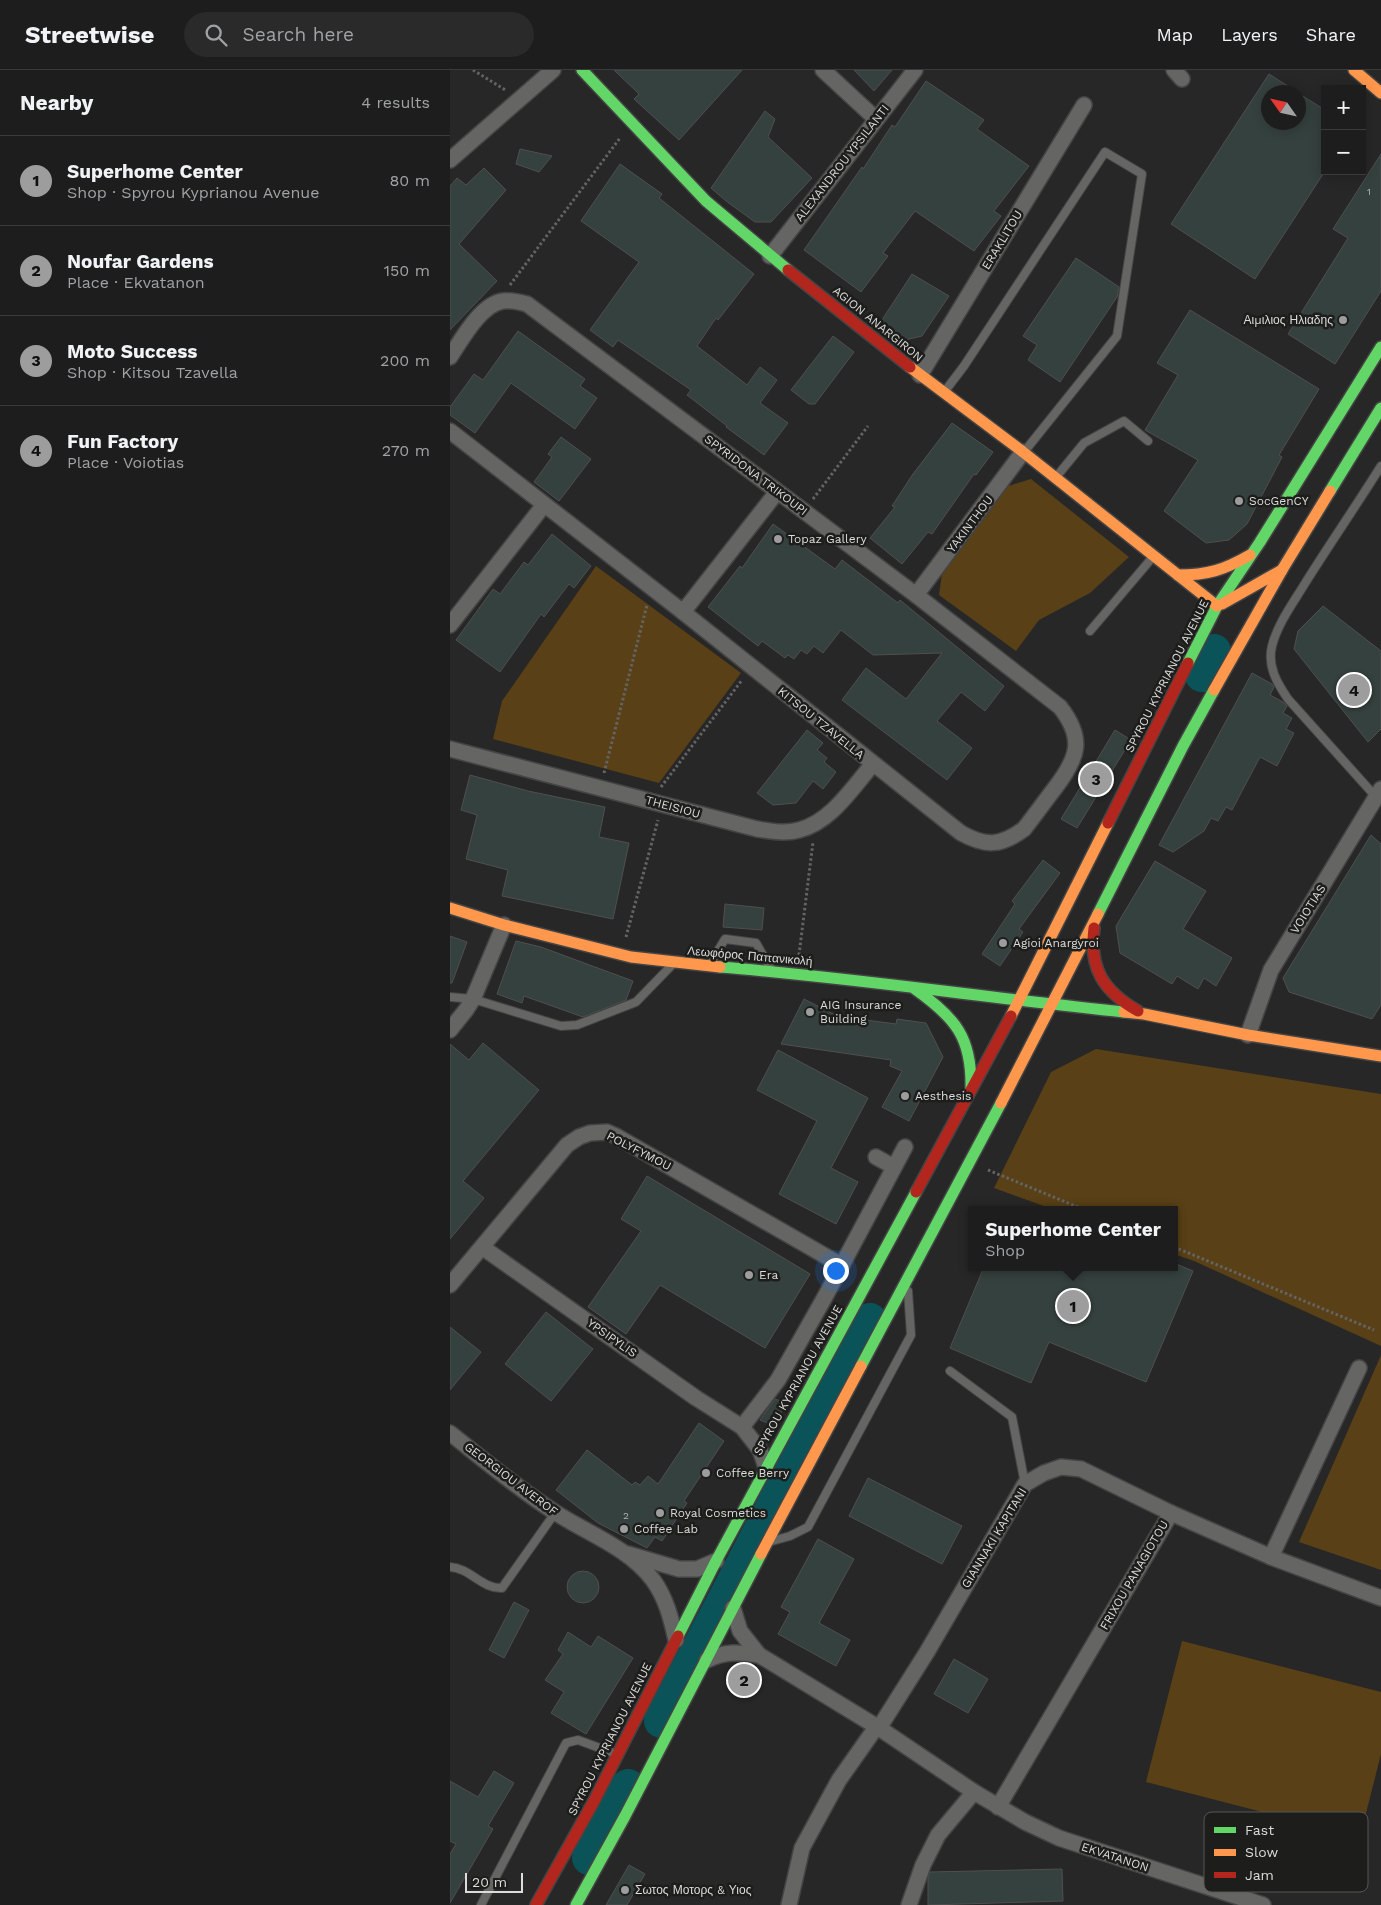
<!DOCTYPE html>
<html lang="en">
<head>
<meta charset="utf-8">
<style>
  :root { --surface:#1d1d1d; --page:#2a2a2a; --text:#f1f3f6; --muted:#a0a2a4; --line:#3b3b3b; --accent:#9c9d9c }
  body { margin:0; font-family:"Work Sans",sans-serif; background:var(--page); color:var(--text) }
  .controls { position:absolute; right:15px; top:15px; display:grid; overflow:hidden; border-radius:0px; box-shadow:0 2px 12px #0003 }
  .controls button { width:45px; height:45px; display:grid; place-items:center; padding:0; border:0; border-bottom:1px solid var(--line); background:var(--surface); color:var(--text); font:25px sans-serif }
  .compass { position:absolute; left:811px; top:15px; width:45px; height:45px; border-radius:50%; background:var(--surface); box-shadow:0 2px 12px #0003; rotate:304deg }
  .scale { position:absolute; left:15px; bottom:12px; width:58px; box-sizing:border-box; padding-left:5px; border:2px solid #dbdcdb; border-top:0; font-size:14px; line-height:18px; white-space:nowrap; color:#dbdcdb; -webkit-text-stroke:4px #1d1e1c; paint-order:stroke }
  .you { position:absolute; left:385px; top:1200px; width:18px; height:18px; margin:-12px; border:4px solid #fff; border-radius:50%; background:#1a73e8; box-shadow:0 0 0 8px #1a73e833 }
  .badge { display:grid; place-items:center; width:32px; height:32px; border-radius:50%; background:var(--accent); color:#111; font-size:16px; font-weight:700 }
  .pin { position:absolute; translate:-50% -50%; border:2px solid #fff; box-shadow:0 1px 5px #0006 }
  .popup { position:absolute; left:518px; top:1136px; width:210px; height:65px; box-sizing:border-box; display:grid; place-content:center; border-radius:0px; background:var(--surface); filter:drop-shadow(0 1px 4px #0005); font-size:16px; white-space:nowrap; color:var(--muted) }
  .popup b { font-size:19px; color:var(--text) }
  .popup::after { content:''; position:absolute; left:50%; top:100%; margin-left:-10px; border:10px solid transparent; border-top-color:var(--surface) }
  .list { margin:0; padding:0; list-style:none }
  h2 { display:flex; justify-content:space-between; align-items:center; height:65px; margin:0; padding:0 20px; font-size:21px }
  h2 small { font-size:16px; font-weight:400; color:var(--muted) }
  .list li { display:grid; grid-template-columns:32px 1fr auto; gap:15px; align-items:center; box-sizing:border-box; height:90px; padding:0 20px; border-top:1px solid var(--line) }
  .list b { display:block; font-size:19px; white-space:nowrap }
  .list p { margin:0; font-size:16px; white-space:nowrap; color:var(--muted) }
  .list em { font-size:16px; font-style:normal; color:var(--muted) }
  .icon { flex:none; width:28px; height:28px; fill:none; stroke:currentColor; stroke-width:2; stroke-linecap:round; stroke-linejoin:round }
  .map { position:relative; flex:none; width:931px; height:1835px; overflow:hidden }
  header { display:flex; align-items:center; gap:30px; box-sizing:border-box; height:70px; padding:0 25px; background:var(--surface); border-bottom:1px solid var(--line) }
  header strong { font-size:24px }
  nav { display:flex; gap:28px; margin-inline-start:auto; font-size:18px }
  .search { width:350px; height:45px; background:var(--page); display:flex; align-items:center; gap:12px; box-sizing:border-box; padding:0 18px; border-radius:28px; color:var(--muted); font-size:19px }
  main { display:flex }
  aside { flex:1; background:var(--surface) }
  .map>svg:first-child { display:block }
  .green { fill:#594016 }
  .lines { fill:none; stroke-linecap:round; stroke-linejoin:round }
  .river { stroke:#0a5359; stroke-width:34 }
  .building { fill:#35413e; stroke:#4f4f4f }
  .lane-casing { stroke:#444; stroke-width:10 }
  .street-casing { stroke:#444; stroke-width:18 }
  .fast-casing { stroke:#444; stroke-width:14 }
  .slow-casing { stroke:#444; stroke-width:14 }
  .jam-casing { stroke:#444; stroke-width:14 }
  .path { stroke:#636463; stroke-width:3; stroke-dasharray:2.5 2.5; stroke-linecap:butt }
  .lane { stroke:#656564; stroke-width:8 }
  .street { stroke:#656564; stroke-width:15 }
  .fast { stroke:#63d668; stroke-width:11 }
  .slow { stroke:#ff974d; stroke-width:11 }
  .jam { stroke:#b3261e; stroke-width:11 }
  .poi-dot { fill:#9c9d9c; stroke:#1d1e1c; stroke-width:2 }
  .labels { text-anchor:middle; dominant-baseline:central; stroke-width:5; stroke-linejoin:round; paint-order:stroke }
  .number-label { font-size:10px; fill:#b2b5b4 }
  .street-label { font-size:12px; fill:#dbdcdb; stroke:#1d1e1c }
  .poi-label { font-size:12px; fill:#dbdcdb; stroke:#1d1e1c; text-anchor:start }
  .key { fill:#1d1e1c; stroke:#565755; stroke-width:1 }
  .key-label { font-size:14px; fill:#dbdcdb }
</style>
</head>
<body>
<header>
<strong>Streetwise</strong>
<div class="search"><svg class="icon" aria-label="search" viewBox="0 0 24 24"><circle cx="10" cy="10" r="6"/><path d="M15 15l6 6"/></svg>Search here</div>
<nav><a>Map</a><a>Layers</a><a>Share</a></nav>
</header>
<main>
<aside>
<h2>Nearby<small>4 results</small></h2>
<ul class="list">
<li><span class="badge">1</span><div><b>Superhome Center</b><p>Shop · Spyrou Kyprianou Avenue</p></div><em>80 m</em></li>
<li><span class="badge">2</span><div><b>Noufar Gardens</b><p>Place · Ekvatanon</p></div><em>150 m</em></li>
<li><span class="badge">3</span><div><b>Moto Success</b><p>Shop · Kitsou Tzavella</p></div><em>200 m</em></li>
<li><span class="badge">4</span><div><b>Fun Factory</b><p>Place · Voiotias</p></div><em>270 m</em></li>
</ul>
</aside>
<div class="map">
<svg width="931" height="1835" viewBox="0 0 931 1835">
  <rect width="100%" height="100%" fill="#272727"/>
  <!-- green -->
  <g class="green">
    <path d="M 581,409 L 679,487 L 640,523 L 589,550 L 566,581 L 489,525 L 492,503 L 558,416 Z"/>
    <path d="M 146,496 L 291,603 L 209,713 L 43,669 L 52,631 Z"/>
    <path d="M 646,979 L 931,1024 L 931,1276 L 744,1191 L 724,1184 L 724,1140 L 605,1140 L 544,1118 L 601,1002 Z"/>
    <path d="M 931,1285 L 931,1500 L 849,1472 Z"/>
    <path d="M 732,1571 L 931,1622 L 931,1684 L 910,1767 L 696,1712 Z"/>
  </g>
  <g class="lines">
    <!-- river -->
    <g class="river">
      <path d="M 752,605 L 764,581"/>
      <path d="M 211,1651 L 420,1250"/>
      <path d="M 139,1788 L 178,1716"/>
    </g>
  </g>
  <!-- building -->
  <g class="building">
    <path d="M 164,0 L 292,0 L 229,70 L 184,29 L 189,24 Z"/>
    <path d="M 404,0 L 442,0 L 424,21 Z"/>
    <path d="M 819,4 L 847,22 L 818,22 L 818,52 L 848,52 L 848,23 L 875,40 L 875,101 L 805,209 L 721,154 Z"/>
    <path d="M 476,11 L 534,50 L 527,59 L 579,96 L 544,141 L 551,146 L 524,181 L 465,141 L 433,183 L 438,186 L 411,222 L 354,180 L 412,97 L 413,99 L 442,55 L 445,57 Z"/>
    <path d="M 315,41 L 325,49 L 318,67 L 362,108 L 321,152 L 305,152 L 276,131 L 261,118 Z"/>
    <path d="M 70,79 L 102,86 L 89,102 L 66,94 Z"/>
    <path d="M 931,84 L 931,221 L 885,294 L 838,264 L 898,168 L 883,159 Z"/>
    <path d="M 170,94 L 212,124 L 209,128 L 304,204 L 268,250 L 266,248 L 247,276 L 297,315 L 310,297 L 327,310 L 310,333 L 338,353 L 314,385 L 276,357 L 277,356 L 237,325 L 241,320 L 168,270 L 163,277 L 140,260 L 189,192 L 131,151 Z"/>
    <path d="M 34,98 L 56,120 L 9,174 L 47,211 L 0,260 L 0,116 L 7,108 L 16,115 Z"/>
    <path d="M 626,188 L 669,217 L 667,227 L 610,312 L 578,290 L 587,275 L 573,266 Z"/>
    <path d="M 462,204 L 499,226 L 472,266 L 455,270 L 430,253 Z"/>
    <path d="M 740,240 L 869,319 L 829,385 L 832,387 L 797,454 L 779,470 L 756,473 L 714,441 L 748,390 L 695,360 L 728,305 L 707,293 Z"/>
    <path d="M 68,261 L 135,309 L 130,316 L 147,328 L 125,359 L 61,313 L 25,363 L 0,345 L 0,337 L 24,304 L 33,310 Z"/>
    <path d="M 383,266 L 404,282 L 365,334 L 359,334 L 341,320 Z"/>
    <path d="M 502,353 L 543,382 L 526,405 L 524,404 L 482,464 L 478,462 L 452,494 L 420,468 L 445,437 L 442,436 L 463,404 Z"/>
    <path d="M 111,367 L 141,389 L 109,431 L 84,412 L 102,387 L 98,384 Z"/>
    <path d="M 323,454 L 385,499 L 392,490 L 448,533 L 450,530 L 554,616 L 535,641 L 511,622 L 487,651 L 522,678 L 497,710 L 392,630 L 416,598 L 456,629 L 492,583 L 423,585 L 391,560 L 373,583 L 364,576 L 357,584 L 351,580 L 344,589 L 338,585 L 335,588 L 312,571 L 308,576 L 258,537 L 290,496 L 292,498 Z"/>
    <path d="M 102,464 L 141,496 L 124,518 L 119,514 L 94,547 L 91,544 L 50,602 L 6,570 L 43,519 L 50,524 L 74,492 L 78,495 Z"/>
    <path d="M 873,536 L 931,581 L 931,659 L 918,672 L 844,579 L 848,561 Z"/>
    <path d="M 802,603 L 822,614 L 824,617 L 820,625 L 833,632 L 837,636 L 833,643 L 842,648 L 836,659 L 844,663 L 827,696 L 810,687 L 782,740 L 776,737 L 768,751 L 761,748 L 754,761 L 723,782 L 709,775 Z"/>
    <path d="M 357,660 L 373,673 L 367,680 L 377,688 L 374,692 L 386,702 L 373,719 L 363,711 L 346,733 L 323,735 L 307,723 Z"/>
    <path d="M 665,660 L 681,670 L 627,758 L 611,749 Z"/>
    <path d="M 20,705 L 78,721 L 155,737 L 149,767 L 179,773 L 163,849 L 52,826 L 58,800 L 16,789 L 27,745 L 11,740 Z"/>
    <path d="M 921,765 L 931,774 L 931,935 L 922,949 L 839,922 L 833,908 Z"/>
    <path d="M 593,790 L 610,803 L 569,859 L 573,862 L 550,896 L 532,884 L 565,834 L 562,831 Z"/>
    <path d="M 705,791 L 756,821 L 733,859 L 782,888 L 766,916 L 754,908 L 748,919 L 727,906 L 722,914 L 670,883 L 666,856 Z"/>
    <path d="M 275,834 L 314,838 L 312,860 L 273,857 Z"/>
    <path d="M 0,866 L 17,872 L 2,913 L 0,913 Z"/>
    <path d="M 66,871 L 91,877 L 183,911 L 176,930 L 133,947 L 74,926 L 72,933 L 47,924 Z"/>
    <path d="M 354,929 L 407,956 L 408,949 L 446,954 L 447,949 L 476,953 L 493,987 L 459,1051 L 432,1037 L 452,1001 L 440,996 L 441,990 L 331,974 Z"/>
    <path d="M 33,973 L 89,1020 L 13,1111 L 34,1128 L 0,1169 L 0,974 L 19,990 Z"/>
    <path d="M 328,980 L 418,1028 L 381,1098 L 408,1112 L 386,1154 L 329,1124 L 367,1051 L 307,1020 Z"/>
    <path d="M 197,1106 L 360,1204 L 315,1278 L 210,1215 L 176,1264 L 138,1237 L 191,1161 L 171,1149 Z"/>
    <path d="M 724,1193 L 743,1201 L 696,1312 L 599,1272 L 581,1313 L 500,1278 L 534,1197 L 724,1197 Z"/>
    <path d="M 96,1242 L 143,1279 L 101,1331 L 55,1294 Z"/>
    <path d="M 0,1257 L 31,1282 L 0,1320 Z"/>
    <path d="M 325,1329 L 336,1333 L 325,1356 L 310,1350 Z"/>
    <path d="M 249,1353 L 274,1371 L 234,1431 L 237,1433 L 212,1471 L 205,1467 L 197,1478 L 148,1453 L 106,1420 L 137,1380 L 182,1415 L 185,1412 L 190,1415 L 198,1406 L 208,1414 Z"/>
    <path d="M 418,1408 L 512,1456 L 492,1494 L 399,1446 Z"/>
    <path d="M 368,1469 L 404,1489 L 369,1553 L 400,1570 L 386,1596 L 328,1564 L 340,1542 L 331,1537 Z"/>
    <circle cx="133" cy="1517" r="16"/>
    <path d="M 64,1532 L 79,1540 L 54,1588 L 39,1580 Z"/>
    <path d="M 118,1562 L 141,1577 L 148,1566 L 183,1588 L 136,1664 L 101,1643 L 114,1622 L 95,1610 L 113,1584 L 108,1580 Z"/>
    <path d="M 504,1589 L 538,1609 L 518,1643 L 484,1624 Z"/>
    <path d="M 292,1592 L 312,1607 L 295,1628 L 276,1614 Z"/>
    <path d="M 44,1701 L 64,1713 L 38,1756 L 43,1759 L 0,1833 L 0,1784 L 6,1774 L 0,1771 L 0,1711 L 28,1727 Z"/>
    <path d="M 179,1795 L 195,1804 L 177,1835 L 156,1835 Z"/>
    <path d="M 612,1799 L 613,1831 L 478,1835 L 478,1809 L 480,1802 Z"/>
  </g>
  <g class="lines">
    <!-- lane casing -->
    <g class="lane-casing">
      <g id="lane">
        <path d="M 495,321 L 514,296 L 655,82 L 692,104 L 667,266 L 574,382"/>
        <path d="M 607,406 L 634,373 L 674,351 L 698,371"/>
        <path d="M 640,561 L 702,488"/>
        <path d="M 926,727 L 838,629 C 827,613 817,596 822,576 C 827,555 843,533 854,515 C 879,475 906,436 931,396"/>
        <path d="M 260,894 L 275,869 L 306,873 L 321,899"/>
        <path d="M 0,927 L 23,929 L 111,956 L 127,955 L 186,932 L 221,896"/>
        <path d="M 500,1301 L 562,1347 L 575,1414"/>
        <path d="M 322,1471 L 340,1466 L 358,1457 L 461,1265 L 458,1221"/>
        <path d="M 0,1497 C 20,1498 32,1519 52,1518 L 105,1443"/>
        <path d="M 31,1835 L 116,1673 L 128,1670 L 166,1684"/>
      </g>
    </g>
    <!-- street casing -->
    <g class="street-casing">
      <g id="street">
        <path d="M 373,0 L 426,49"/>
        <path d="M 724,0 L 732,9"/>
        <path d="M 0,90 L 103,0"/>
        <path d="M 320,186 L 465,0"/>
        <path d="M 0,287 C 12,269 31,234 53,231 C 61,230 69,232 77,234 L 466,525 L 610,637 C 635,669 628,688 605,718 C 595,731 585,745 574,759 C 551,776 536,777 511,763 L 233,542 L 0,361"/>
        <path d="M 470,305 L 634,35"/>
        <path d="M 466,525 L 573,382"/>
        <path d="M 233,542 L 327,422"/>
        <path d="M 0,555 L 94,435"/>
        <path d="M 0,679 L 307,759 C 320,761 335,764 349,760 C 381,752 402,718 423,694"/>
        <path d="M 0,960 L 16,940 L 23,929 L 54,855"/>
        <path d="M 798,965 L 821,900 L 931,719"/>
        <path d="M 426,1087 L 444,1097"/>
        <path d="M 32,1177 L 246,1328 L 292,1357 L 310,1380 L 316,1397"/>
        <path d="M 0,1215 L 117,1075 L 129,1067 L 140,1063 L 157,1062 L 166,1066 L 391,1195"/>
        <path d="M 292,1357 L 328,1310 L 376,1225 L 455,1077"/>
        <path d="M 0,1363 C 34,1390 67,1418 103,1441 C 136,1463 178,1477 203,1510 C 216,1528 221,1548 226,1570"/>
        <path d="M 178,1484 L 229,1499 L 247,1499 L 266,1491"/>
        <path d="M 821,1487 L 909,1298"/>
        <path d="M 283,1538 L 290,1561 L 309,1585 L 429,1658 L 524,1722 L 575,1752 L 609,1768 L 813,1835"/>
        <path d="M 257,1590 C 275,1581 289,1582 309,1585"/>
        <path d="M 429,1658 L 477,1582 L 575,1414 L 594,1403 L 611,1397 L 631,1399 L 721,1443 L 821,1487 L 931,1528"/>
        <path d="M 548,1737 L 721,1443"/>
        <path d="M 339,1835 L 352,1778 L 389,1710 L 427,1656"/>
        <path d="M 459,1835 L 473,1795 L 488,1765 L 524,1722"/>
      </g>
    </g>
    <!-- fast casing -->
    <g class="fast-casing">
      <g id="fast">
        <path d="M 132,0 L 256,131 L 338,200"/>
        <path d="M 880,421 L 931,338"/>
        <path d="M 738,593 L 767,536 L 810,472 L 931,277"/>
        <path d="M 648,844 L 733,676 L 764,620"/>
        <path d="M 270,897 C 405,908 539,928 674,942"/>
        <path d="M 465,919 C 506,948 522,968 521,1019"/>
        <path d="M 411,1296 L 551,1033"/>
        <path d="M 228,1566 L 266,1491 L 466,1122"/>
        <path d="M 126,1835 L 175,1746 L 311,1484"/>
      </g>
    </g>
    <!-- slow casing -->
    <g class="slow-casing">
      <g id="slow">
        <path d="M 904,0 L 931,23"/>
        <path d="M 460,297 L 573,382 L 767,536"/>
        <path d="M 728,505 C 758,505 774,500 800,485"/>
        <path d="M 772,534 L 832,500"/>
        <path d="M 764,620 L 832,500 L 880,421"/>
        <path d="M 0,838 L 54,855 L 181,887 L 270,897"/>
        <path d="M 674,942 L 694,944 L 798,965 L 931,986"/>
        <path d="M 561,946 L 658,753"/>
        <path d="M 551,1033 L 648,844"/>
        <path d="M 311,1484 L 411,1296"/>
      </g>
    </g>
    <!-- jam casing -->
    <g class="jam-casing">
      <g id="jam">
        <path d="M 338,200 L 460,297"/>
        <path d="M 658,753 L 738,593"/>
        <path d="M 644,858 C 639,898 653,921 688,941"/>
        <path d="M 466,1122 L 561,946"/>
        <path d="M 86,1835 L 144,1731 L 228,1566"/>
      </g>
    </g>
    <!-- path -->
    <g class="path">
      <path d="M 23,0 L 57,21"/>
      <path d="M 60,215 L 170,68"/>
      <path d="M 363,429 L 418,356"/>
      <path d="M 154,703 L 197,535"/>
      <path d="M 211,717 L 292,610"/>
      <path d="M 176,867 L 208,750"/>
      <path d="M 349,885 L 363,772"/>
      <path d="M 538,1100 L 635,1140"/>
      <path d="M 724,1177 L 924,1260"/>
    </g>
    <!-- lane -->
    <use href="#lane" class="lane"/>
    <!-- street -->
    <use href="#street" class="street"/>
    <!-- fast -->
    <use href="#fast" class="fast"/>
    <!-- slow -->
    <use href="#slow" class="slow"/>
    <!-- jam -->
    <use href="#jam" class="jam"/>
  </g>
  <!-- markers -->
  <g class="poi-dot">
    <circle cx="893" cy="250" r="5"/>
    <circle cx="789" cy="431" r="5"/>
    <circle cx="328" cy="469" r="5"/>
    <circle cx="553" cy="873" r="5"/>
    <circle cx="360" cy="942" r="5"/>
    <circle cx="455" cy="1026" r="5"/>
    <circle cx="299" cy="1205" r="5"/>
    <circle cx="256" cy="1403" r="5"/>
    <circle cx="210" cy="1443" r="5"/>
    <circle cx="174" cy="1459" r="5"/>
    <circle cx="175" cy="1820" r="5"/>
  </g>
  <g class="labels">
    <!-- number labels -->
    <g class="number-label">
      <text x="919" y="121">1</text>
      <text x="176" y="1445">2</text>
    </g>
    <!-- street labels -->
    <g class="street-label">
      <text transform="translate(392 93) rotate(-52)">ALEXANDROU YPSILANTI</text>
      <text transform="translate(552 170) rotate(-59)">ERAKLITOU</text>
      <text transform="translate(428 254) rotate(39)">AGION ANARGIRON</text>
      <text transform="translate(306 405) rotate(37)">SPYRIDONA TRIKOUPI</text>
      <text transform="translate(520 454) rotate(-53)">YAKINTHOU</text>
      <text transform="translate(717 606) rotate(-63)">SPYROU KYPRIANOU AVENUE</text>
      <text transform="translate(371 653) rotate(39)">KITSOU TZAVELLA</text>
      <text transform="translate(223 737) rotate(15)">THEISIOU</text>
      <text transform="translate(858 839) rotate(-58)">VOIOTIAS</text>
      <text transform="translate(300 886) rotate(5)">Λεωφόρος Παπανικολή</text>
      <text transform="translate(189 1081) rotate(27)">POLYFYMOU</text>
      <text transform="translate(162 1268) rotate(35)">YPSIPYLIS</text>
      <text transform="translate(348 1310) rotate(-61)">SPYROU KYPRIANOU AVENUE</text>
      <text transform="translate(61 1409) rotate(37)">GEORGIOU AVEROF</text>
      <text transform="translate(544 1468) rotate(-59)">GIANNAKI KAPITANI</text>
      <text transform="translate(684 1505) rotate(-60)">FRIXOU PANAGIOTOU</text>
      <text transform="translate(160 1669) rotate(-63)">SPYROU KYPRIANOU AVENUE</text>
      <text transform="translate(665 1787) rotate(18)">EKVATANON</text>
    </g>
    <!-- poi labels -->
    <g class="poi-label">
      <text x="883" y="250" text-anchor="end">Αιμιλιος Ηλιαδης</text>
      <text x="799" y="431">SocGenCY</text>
      <text x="338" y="469">Topaz Gallery</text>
      <text x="563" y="873">Agioi Anargyroi</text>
      <text x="370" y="935">AIG Insurance<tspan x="370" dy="14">Building</tspan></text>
      <text x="465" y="1026">Aesthesis</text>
      <text x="309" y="1205">Era</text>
      <text x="266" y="1403">Coffee Berry</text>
      <text x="220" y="1443">Royal Cosmetics</text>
      <text x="184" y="1459">Coffee Lab</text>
      <text x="185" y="1820">Σωτος Μοτορς &amp; Υιος</text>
    </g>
  </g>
  <!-- legend -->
  <rect x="754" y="1742" width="164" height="80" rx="8" class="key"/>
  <rect x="764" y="1757" width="22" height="6" fill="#63d668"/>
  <rect x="764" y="1779" width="22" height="7" fill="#ff974d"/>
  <rect x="764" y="1802" width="22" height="6" fill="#b3261e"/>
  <g class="key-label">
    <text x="795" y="1765">Fast</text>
    <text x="795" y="1787">Slow</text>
    <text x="795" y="1810">Jam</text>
  </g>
</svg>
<div class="controls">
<button>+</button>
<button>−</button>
</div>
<svg class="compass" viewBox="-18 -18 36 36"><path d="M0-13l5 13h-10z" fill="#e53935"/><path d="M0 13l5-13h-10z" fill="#a0a2a4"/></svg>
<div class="scale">20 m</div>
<div class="you"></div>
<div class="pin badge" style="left:623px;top:1236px">1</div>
<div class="popup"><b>Superhome Center</b>Shop</div>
<div class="pin badge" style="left:294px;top:1610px">2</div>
<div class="pin badge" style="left:646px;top:709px">3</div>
<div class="pin badge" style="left:904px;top:620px">4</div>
</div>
</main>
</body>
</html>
